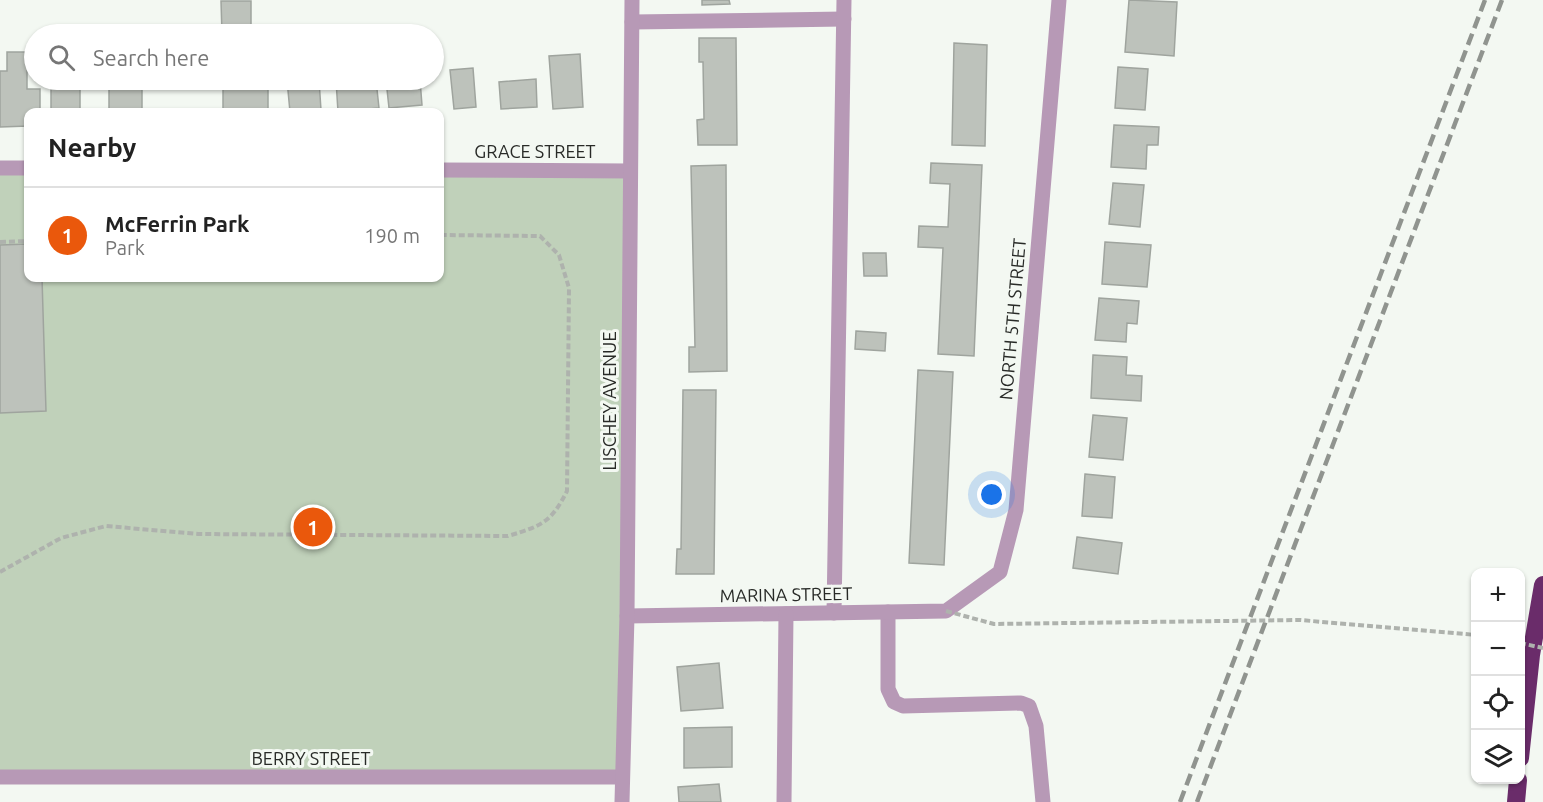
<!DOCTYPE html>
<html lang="en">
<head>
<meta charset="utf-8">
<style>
  :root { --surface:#fff; --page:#f2f2f2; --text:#222; --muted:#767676; --line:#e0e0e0; --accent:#ea580c }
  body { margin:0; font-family:Ubuntu,sans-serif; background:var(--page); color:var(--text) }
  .controls { position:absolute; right:18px; bottom:18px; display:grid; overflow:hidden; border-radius:12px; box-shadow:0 2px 4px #0004 }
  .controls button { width:54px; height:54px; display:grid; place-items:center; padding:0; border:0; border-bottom:2px solid var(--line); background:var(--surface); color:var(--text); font:30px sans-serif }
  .you { position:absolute; left:992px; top:495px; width:21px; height:21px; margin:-15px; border:4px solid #fff; border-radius:50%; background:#1a73e8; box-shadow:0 0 0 9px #1a73e833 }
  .badge { display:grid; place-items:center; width:39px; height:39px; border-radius:50%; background:var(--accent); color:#fff; font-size:20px; font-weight:700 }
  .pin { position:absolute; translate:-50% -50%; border:3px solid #fff; box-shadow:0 2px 6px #0006 }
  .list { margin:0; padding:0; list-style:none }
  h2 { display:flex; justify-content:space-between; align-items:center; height:78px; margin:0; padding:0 24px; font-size:26px }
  h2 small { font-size:20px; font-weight:400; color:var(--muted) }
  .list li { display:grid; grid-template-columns:39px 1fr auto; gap:18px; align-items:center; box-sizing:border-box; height:96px; padding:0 24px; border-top:2px solid var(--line) }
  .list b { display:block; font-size:22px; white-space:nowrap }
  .list p { margin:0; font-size:20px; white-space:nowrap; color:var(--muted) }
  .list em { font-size:20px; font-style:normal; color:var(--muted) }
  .icon { flex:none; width:33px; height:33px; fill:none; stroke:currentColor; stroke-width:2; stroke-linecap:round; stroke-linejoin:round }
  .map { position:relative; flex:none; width:1543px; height:802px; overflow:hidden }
  .search { position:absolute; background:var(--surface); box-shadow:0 2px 4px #0004; left:24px; top:24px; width:420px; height:66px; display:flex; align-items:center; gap:15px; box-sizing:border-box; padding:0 21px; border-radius:33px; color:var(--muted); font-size:22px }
  .panel { position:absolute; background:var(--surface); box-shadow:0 2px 4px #0004; left:24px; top:108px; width:420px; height:174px; border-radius:12px }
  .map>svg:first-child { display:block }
  .green { fill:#c0d1ba }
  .building { fill:#bdc2bb; stroke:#9fa49e; stroke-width:1.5 }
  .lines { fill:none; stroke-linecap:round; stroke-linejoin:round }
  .path { stroke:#aeb2ad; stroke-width:4; stroke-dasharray:6 3; stroke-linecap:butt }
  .minor { stroke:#b799b6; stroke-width:15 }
  .highway { stroke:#6a2c6a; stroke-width:18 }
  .rail { stroke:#90948f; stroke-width:4.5; stroke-dasharray:12 6; stroke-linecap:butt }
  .path-bridge { stroke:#aeb2ad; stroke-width:4; stroke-dasharray:6 3; stroke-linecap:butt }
  .labels { text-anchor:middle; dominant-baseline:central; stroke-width:6; stroke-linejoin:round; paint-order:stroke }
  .street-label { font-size:18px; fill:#282a27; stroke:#f3f8f2 }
</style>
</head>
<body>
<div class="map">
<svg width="1543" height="802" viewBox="0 0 1543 802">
  <rect width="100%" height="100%" fill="#f3f8f2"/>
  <!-- green -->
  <path class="green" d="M 0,170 L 28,170 L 28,278 L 440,278 L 440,171 L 630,171 L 622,777 L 0,777 Z"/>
  <!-- building -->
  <g class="building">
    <path d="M 702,0 L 729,0 L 730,4 L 702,5 Z"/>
    <path d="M 1129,0 L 1177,2 L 1174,56 L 1125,52 Z"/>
    <path d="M 221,1 L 251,1 L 251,27 L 266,27 L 266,34 L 222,34 Z"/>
    <path d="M 415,29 L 416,34 L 382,34 L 381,32 Z"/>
    <path d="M 699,38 L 736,38 L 737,145 L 698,145 L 697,120 L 704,119 L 703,62 L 699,62 Z"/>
    <path d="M 954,43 L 987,45 L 985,146 L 952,145 Z"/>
    <path d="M 7,52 L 27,52 L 27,89 L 40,89 L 40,112 L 28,112 L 28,126 L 0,127 L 0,71 L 7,71 Z"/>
    <path d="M 580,54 L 583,107 L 553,109 L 549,56 Z"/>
    <path d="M 1118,67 L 1148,69 L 1145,110 L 1115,108 Z"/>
    <path d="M 473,68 L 476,107 L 454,109 L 450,70 Z"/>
    <path d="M 536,79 L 537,107 L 501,109 L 499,82 Z"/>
    <rect x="109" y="80" width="33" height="32"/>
    <rect x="223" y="80" width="45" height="32"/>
    <path d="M 287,80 L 319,80 L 321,110 L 290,112 Z"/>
    <path d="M 336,80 L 376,80 L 379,108 L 338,112 Z"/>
    <path d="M 386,80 L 420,80 L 422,105 L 389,108 Z"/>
    <rect x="51" y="85" width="29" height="27"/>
    <path d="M 1114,125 L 1159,127 L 1158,145 L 1147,145 L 1146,169 L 1111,167 Z"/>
    <path d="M 931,163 L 982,165 L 974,356 L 938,354 L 943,248 L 918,247 L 919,226 L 948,227 L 950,184 L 930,183 Z"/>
    <path d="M 726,165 L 727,371 L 689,372 L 689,347 L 695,347 L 691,166 Z"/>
    <path d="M 1113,183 L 1144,185 L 1140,227 L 1109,224 Z"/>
    <path d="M 1105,242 L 1151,245 L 1147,287 L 1102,284 Z"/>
    <path d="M 28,244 L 28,278 L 42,278 L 46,411 L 0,413 L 0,245 Z"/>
    <path d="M 863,253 L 886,253 L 887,276 L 864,276 Z"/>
    <path d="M 1099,298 L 1139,301 L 1137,324 L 1127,323 L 1126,342 L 1095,340 Z"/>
    <path d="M 856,331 L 886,333 L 885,351 L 855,349 Z"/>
    <path d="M 1093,355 L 1127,357 L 1126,375 L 1142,376 L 1141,401 L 1091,398 Z"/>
    <path d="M 918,370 L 953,372 L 944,565 L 909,563 Z"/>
    <path d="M 683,390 L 716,390 L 714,574 L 676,574 L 677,549 L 681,549 Z"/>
    <path d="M 1093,415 L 1127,418 L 1123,460 L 1089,457 Z"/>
    <path d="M 1085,474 L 1115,477 L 1112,518 L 1082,516 Z"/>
    <path d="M 1077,537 L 1122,543 L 1118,574 L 1073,568 Z"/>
    <path d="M 719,663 L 723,708 L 681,711 L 677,667 Z"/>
    <path d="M 732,727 L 732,767 L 684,768 L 684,728 Z"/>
    <path d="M 719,784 L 721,802 L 679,802 L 678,787 Z"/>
  </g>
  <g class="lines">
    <!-- path -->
    <g class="path">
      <path d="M 0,242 L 28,241"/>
      <path d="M 0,572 L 61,538 L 106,526 L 198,534 L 508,536 C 541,526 551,523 567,491 L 569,288 L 559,255 L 540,236 L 440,235"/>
    </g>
    <!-- minor -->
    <g class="minor">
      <path d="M 632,22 L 844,19"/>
      <path d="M 0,168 L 28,168"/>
      <path d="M 440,170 L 630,171"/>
      <path d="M 888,612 L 888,689 L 894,702 L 903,706 L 1021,703 L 1029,706 L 1036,726 L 1043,802"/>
      <path d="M 834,613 L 844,0"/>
      <path d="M 627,616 L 946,611 L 1000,572 L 1016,510 L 1059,0"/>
      <path d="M 0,777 L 622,777"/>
      <path d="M 622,802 L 627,616 L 632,0"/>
      <path d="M 784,802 L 786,614"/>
    </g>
    <!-- highway -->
    <g class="highway">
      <path d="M 1520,758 L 1531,655 L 1543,585"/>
      <path d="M 1516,802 L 1518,780"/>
    </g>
    <!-- rail -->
    <g class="rail">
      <path d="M 1180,802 L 1485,0"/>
      <path d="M 1197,802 L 1502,0"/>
    </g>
    <!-- path-bridge -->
    <g class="path-bridge">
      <path d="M 946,611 L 994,624 L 1300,620 L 1476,635"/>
      <path d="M 1520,643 L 1543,648"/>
    </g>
  </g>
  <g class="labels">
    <!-- street labels -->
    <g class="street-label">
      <text x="535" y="151">GRACE STREET</text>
      <text transform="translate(1012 319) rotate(-85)">NORTH 5TH STREET</text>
      <text transform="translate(609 401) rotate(-90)">LISCHEY AVENUE</text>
      <text transform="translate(786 594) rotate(-1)">MARINA STREET</text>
      <text x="311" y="758">BERRY STREET</text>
    </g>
  </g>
</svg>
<div class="controls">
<button>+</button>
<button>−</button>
<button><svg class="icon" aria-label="locate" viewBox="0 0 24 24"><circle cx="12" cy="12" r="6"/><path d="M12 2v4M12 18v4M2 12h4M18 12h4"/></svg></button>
<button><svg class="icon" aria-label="layers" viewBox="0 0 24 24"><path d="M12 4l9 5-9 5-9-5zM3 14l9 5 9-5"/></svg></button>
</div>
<div class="you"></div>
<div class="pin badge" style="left:313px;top:527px">1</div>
<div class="search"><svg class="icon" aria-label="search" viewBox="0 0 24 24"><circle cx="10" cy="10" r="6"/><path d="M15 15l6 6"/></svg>Search here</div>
<section class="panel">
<h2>Nearby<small></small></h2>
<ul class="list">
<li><span class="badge">1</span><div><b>McFerrin Park</b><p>Park</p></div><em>190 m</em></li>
</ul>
</section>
</div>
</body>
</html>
